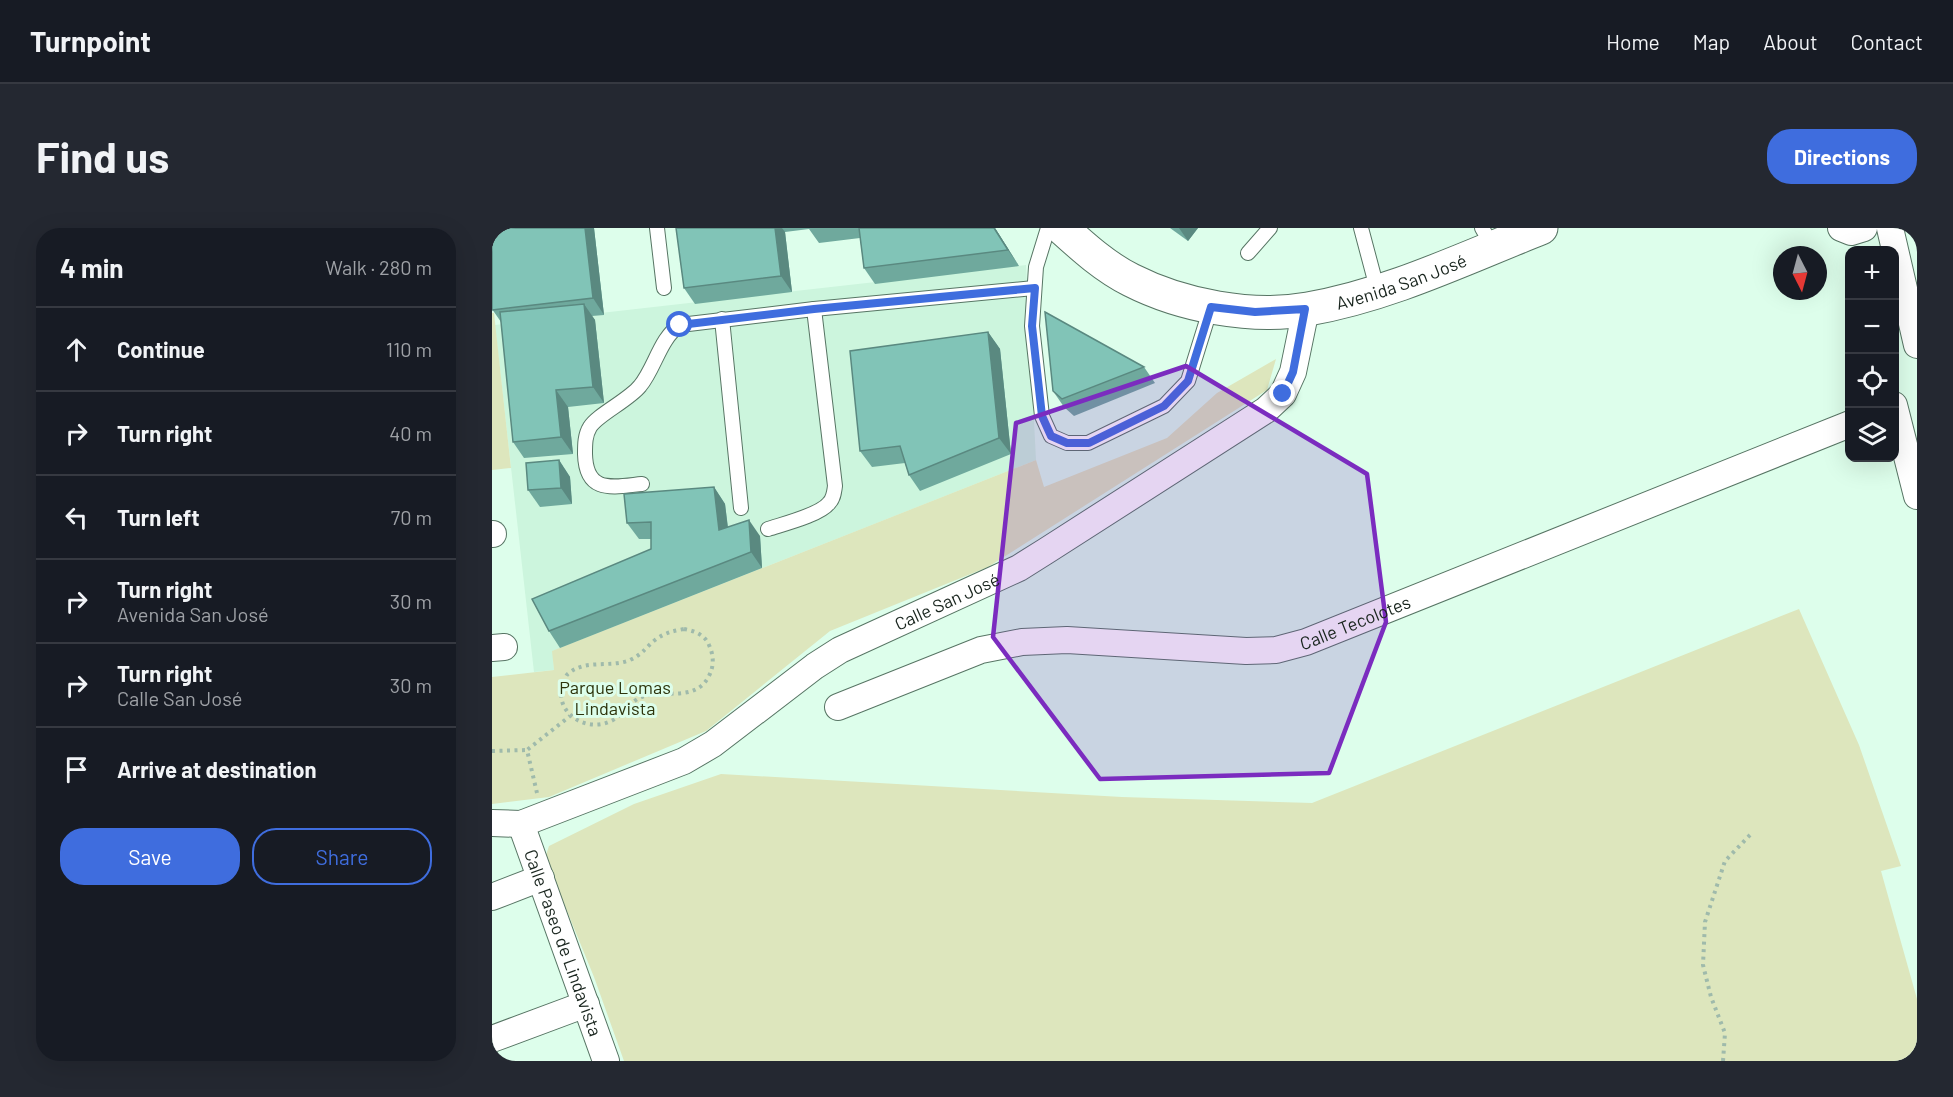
<!DOCTYPE html>
<html lang="en">
<head>
<meta charset="utf-8">
<style>
  :root { --surface:#171b24; --page:#242831; --text:#f1f3f6; --muted:#9ea1a6; --line:#363941; --accent:#3f6dde }
  body { margin:0; font-family:Barlow,sans-serif; background:var(--page); color:var(--text) }
  .controls { position:absolute; right:18px; top:18px; display:grid; overflow:hidden; border-radius:12px; box-shadow:0 6px 24px #0002 }
  .controls button { width:54px; height:54px; display:grid; place-items:center; padding:0; border:0; border-bottom:2px solid var(--line); background:var(--surface); color:var(--text); font:30px sans-serif }
  .compass { position:absolute; left:1281px; top:18px; width:54px; height:54px; border-radius:50%; background:var(--surface); box-shadow:0 6px 24px #0002; rotate:174deg }
  .stop { position:absolute; width:18px; height:18px; margin:-14px; border:4px solid #3f6dde; border-radius:50%; background:#fff }
  .stop.end { background:#3f6dde; border-color:#fff; box-shadow:0 2px 6px #0008 }
  .list { margin:0; padding:0; list-style:none }
  h2 { display:flex; justify-content:space-between; align-items:center; height:78px; margin:0; padding:0 24px; font-size:26px }
  h2 small { font-size:20px; font-weight:400; color:var(--muted) }
  .list li { display:grid; grid-template-columns:39px 1fr auto; gap:18px; align-items:center; box-sizing:border-box; height:84px; padding:0 24px; border-top:2px solid var(--line) }
  .list b { display:block; font-size:22px; white-space:nowrap }
  .list p { margin:0; font-size:20px; white-space:nowrap; color:var(--muted) }
  .list em { font-size:20px; font-style:normal; color:var(--muted) }
  .actions { display:flex; gap:12px; padding:18px 24px }
  .actions a { flex:1; padding:14px 0; border:2px solid var(--accent); border-radius:24px; text-align:center; font-size:21px; color:var(--accent) }
  .actions .main { background:var(--accent); color:#fff }
  .icon { flex:none; width:33px; height:33px; fill:none; stroke:currentColor; stroke-width:2; stroke-linecap:round; stroke-linejoin:round }
  .map { position:relative; flex:none; width:1425px; height:833px; overflow:hidden; border-radius:24px }
  header { display:flex; align-items:center; gap:36px; box-sizing:border-box; height:84px; padding:0 30px; background:var(--surface); border-bottom:2px solid var(--line) }
  header strong { font-size:28px }
  nav { display:flex; gap:33px; margin-inline-start:auto; font-size:21px }
  .intro { display:flex; align-items:center; justify-content:space-between; box-sizing:border-box; height:144px; padding:0 36px }
  h1 { margin:0; font-size:42px }
  .button { padding:15px 27px; border-radius:24px; background:var(--accent); color:#fff; font-size:21px; font-weight:700 }
  main { display:flex; gap:36px; padding:0 36px }
  aside { flex:1; background:var(--surface); border-radius:24px; box-shadow:0 6px 24px #0002 }
  .map>svg:first-child { display:block }
  .built { fill:#ccf5dd }
  .green { fill:#dde6bd }
  .lines { fill:none; stroke-linecap:round; stroke-linejoin:round }
  .lane-casing { stroke:#577564; stroke-width:16 }
  .street-casing { stroke:#577564; stroke-width:28 }
  .secondary-casing { stroke:#577564; stroke-width:35 }
  .path { stroke:#9fbaab; stroke-width:4; stroke-dasharray:3 4.5; stroke-linecap:butt }
  .lane { stroke:#fff; stroke-width:14 }
  .street { stroke:#fff; stroke-width:26 }
  .secondary { stroke:#fff; stroke-width:33 }
  .wall { fill:#6fa99d }
  .shaded-wall { fill:#5a8980 }
  .building { fill:#81c4b7; stroke:#5a8980; stroke-width:1.5 }
  .route { stroke:#3f6dde; stroke-width:8 }
  .marked { fill:#7b2cbf; fill-opacity:0.2; stroke:#7b2cbf; stroke-width:4.5; stroke-linejoin:round }
  .labels { text-anchor:middle; dominant-baseline:central; stroke-width:6; stroke-linejoin:round; paint-order:stroke }
  .street-label { font-size:18px; fill:#19251e; stroke:#ddfeeb }
  .park-label { font-size:18px; fill:#2d340c; stroke:#ddfeeb }
</style>
</head>
<body>
<header>
<strong>Turnpoint</strong>
<nav><a>Home</a><a>Map</a><a>About</a><a>Contact</a></nav>
</header>
<div class="intro"><h1>Find us</h1><a class="button">Directions</a></div>
<main>
<aside>
<h2>4 min<small>Walk · 280 m</small></h2>
<ul class="list">
<li><svg class="icon" aria-label="ahead" viewBox="0 0 24 24"><path d="M12 20V5M6 11l6-6 6 6"/></svg><div><b>Continue</b></div><em>110 m</em></li>
<li><svg class="icon" aria-label="right" viewBox="0 0 24 24"><path d="M7 20v-9h11M14 6l5 5-5 5"/></svg><div><b>Turn right</b></div><em>40 m</em></li>
<li><svg class="icon" aria-label="left" viewBox="0 0 24 24"><path d="M17 20v-9H6M10 6l-5 5 5 5"/></svg><div><b>Turn left</b></div><em>70 m</em></li>
<li><svg class="icon" aria-label="right" viewBox="0 0 24 24"><path d="M7 20v-9h11M14 6l5 5-5 5"/></svg><div><b>Turn right</b><p>Avenida San José</p></div><em>30 m</em></li>
<li><svg class="icon" aria-label="right" viewBox="0 0 24 24"><path d="M7 20v-9h11M14 6l5 5-5 5"/></svg><div><b>Turn right</b><p>Calle San José</p></div><em>30 m</em></li>
<li><svg class="icon" aria-label="arrive" viewBox="0 0 24 24"><path d="M6 21V4h12l-3 4 3 4H6"/></svg><div><b>Arrive at destination</b></div></li>
</ul>
<div class="actions"><a class="main">Save</a><a>Share</a></div>
</aside>
<div class="map">
<svg width="1425" height="833" viewBox="0 0 1425 833">
  <rect width="100%" height="100%" fill="#ddfeeb"/>
  <!-- built -->
  <path class="built" d="M 534,37 L 544,232 L 61,423 L 62,442 L 42,444 L 3,97 Z"/>
  <!-- green -->
  <g class="green">
    <path d="M 0,85 L 2,85 L 19,240 L 0,242 Z"/>
    <path d="M 784,131 L 775,162 L 496,339 L 338,403 L 214,503 L 57,569 L 0,576 L 0,449 L 62,442 L 60,423 L 544,232 L 552,259 L 675,210 L 725,165 Z"/>
    <path d="M 1307,381 L 1367,517 L 1409,638 L 1389,643 L 1425,771 L 1425,833 L 132,833 L 102,749 L 57,639 L 54,627 L 57,618 L 142,576 L 229,546 L 630,569 L 820,575 Z"/>
  </g>
  <g class="lines">
    <!-- lane casing -->
    <g class="lane-casing">
      <g id="lane">
        <path d="M 165,0 L 172,60"/>
        <path d="M 556,0 L 544,39 L 540,98 L 550,188 L 559,208 L 575,215 L 596,215 L 672,178 L 696,153 L 719,79"/>
        <path d="M 869,0 L 886,64"/>
        <path d="M 990,0 L 1001,19"/>
        <path d="M 756,25 L 778,0"/>
        <path d="M 230,91 L 249,280"/>
        <path d="M 150,256 C 120,259 94,266 93,226 C 93,216 93,207 98,199 C 105,187 137,172 148,158 C 163,140 168,110 188,97 L 322,81 L 542,60"/>
        <path d="M 276,301 C 291,296 328,287 337,275 C 342,270 342,264 343,258 L 322,81"/>
      </g>
    </g>
    <!-- street casing -->
    <g class="street-casing">
      <g id="street">
        <path d="M 1349,0 L 1359,4 L 1372,0"/>
        <path d="M 1398,0 L 1425,117"/>
        <path d="M 1402,177 L 1425,268"/>
        <path d="M 0,306 L 1,306"/>
        <path d="M 0,420 L 12,419"/>
        <path id="s1" d="M 346,479 L 489,422 L 530,414 L 575,412 L 754,423 L 784,422 L 814,414 L 1358,196"/>
        <path id="s2" d="M 0,595 L 29,596 L 192,533 L 221,516 L 323,438 L 348,422 L 527,340 L 554,323 L 774,182 L 791,166 L 801,144 L 814,81"/>
        <path id="s3" d="M 29,596 L 114,833"/>
        <path d="M 0,669 L 49,650"/>
        <path d="M 0,811 L 94,776"/>
      </g>
    </g>
    <!-- secondary casing -->
    <g class="secondary-casing">
      <g id="secondary">
        <path id="s4" d="M 570,0 C 591,19 613,39 639,52 C 690,78 760,91 816,81 C 897,67 973,30 1049,0"/>
      </g>
    </g>
    <!-- path -->
    <g class="path">
      <path d="M 192,401 C 203,403 213,407 217,417 C 222,428 222,438 217,448 C 201,479 162,455 140,475 C 133,482 128,489 119,493 C 92,506 59,482 72,453 C 74,449 74,447 77,445 C 94,431 119,440 138,432 C 152,425 152,421 163,412 C 172,405 181,403 192,401 Z"/>
      <path d="M 0,523 L 35,522"/>
      <path d="M 45,565 L 35,522 L 78,488"/>
      <path d="M 1231,833 L 1233,805 L 1219,769 L 1211,737 L 1213,694 L 1233,633 L 1258,607"/>
    </g>
    <!-- lane -->
    <use href="#lane" class="lane"/>
    <!-- street -->
    <use href="#street" class="street"/>
    <!-- secondary -->
    <use href="#secondary" class="secondary"/>
  </g>
  <!-- wall -->
  <g class="wall">
    <path d="M 0,0 L 102,0 L 112,87 L 100,88 L 103,92 L 112,175 L 76,179 L 81,226 L 32,230 L 21,214 L 9,94 L 0,81 Z"/>
    <path d="M 184,0 L 503,0 L 527,38 L 383,56 L 372,40 L 368,10 L 327,15 L 317,1 L 293,4 L 300,64 L 203,76 L 192,60 Z"/>
    <path d="M 678,0 L 706,0 L 696,13 Z"/>
    <path d="M 496,104 L 508,121 L 519,226 L 428,263 L 417,247 L 413,235 L 380,239 L 368,223 Z"/>
    <path d="M 652,139 L 663,155 L 582,188 L 572,179 L 561,163 Z"/>
    <path d="M 67,232 L 78,249 L 80,276 L 48,279 L 36,262 Z"/>
    <path d="M 222,259 L 233,276 L 236,299 L 268,308 L 270,340 L 68,420 L 57,403 L 159,321 L 159,311 L 147,311 L 135,295 Z"/>
  </g>
  <!-- shaded-wall -->
  <g class="shaded-wall">
    <path d="M 93,0 L 102,0 L 112,87 L 101,70 Z"/>
    <path d="M 283,0 L 290,0 L 293,4 L 300,64 L 289,48 Z"/>
    <path d="M 502,0 L 503,0 L 527,38 L 516,22 Z"/>
    <path d="M 687,0 L 706,0 L 696,13 Z"/>
    <path d="M 92,76 L 103,92 L 112,175 L 101,159 Z"/>
    <path d="M 496,104 L 508,121 L 519,226 L 507,210 Z"/>
    <path d="M 64,162 L 76,179 L 81,226 L 69,209 Z"/>
    <path d="M 67,232 L 78,249 L 80,276 L 69,260 Z"/>
    <path d="M 222,259 L 233,276 L 238,319 L 227,302 Z"/>
    <path d="M 257,292 L 268,308 L 270,340 L 259,324 Z"/>
  </g>
  <!-- building -->
  <g class="building">
    <path d="M 0,0 L 93,0 L 101,70 L 0,82 Z"/>
    <path d="M 184,0 L 283,0 L 289,48 L 192,60 Z"/>
    <path d="M 367,0 L 502,0 L 516,22 L 372,40 Z"/>
    <path d="M 92,76 L 101,159 L 64,162 L 69,209 L 21,214 L 8,84 Z"/>
    <path d="M 553,84 L 652,139 L 570,171 L 561,163 Z"/>
    <path d="M 496,104 L 507,210 L 417,247 L 408,218 L 368,223 L 358,123 Z"/>
    <path d="M 67,232 L 69,260 L 36,262 L 34,235 Z"/>
    <path d="M 222,259 L 227,302 L 257,292 L 259,324 L 57,403 L 40,371 L 159,321 L 159,294 L 135,295 L 132,266 Z"/>
  </g>
  <g class="lines">
    <!-- route -->
    <path class="route" d="M 188,97 L 322,81 L 543,60 L 540,98 L 550,188 L 559,208 L 575,215 L 597,215 L 672,178 L 696,153 L 719,79 L 763,84 L 813,81 L 801,144 L 791,166"/>
  </g>
  <!-- marked area -->
  <path class="marked" d="M 694,138 L 875,246 L 894,394 L 837,545 L 608,551 L 501,409 L 524,195 Z"/>
  <g class="labels">
    <!-- street labels -->
    <g class="street-label">
      <text stroke="none"><textPath href="#s4" startOffset="366">Avenida San José</textPath></text>
      <text stroke="none"><textPath href="#s2" startOffset="513">Calle San José</textPath></text>
      <text stroke="none"><textPath href="#s1" startOffset="534">Calle Tecolotes</textPath></text>
      <text stroke="none"><textPath href="#s3" startOffset="126">Calle Paseo de Lindavista</textPath></text>
    </g>
    <!-- park labels -->
    <g class="park-label">
      <text x="123" y="459">Parque Lomas<tspan x="123" dy="21">Lindavista</tspan></text>
    </g>
  </g>
</svg>
<div class="controls">
<button>+</button>
<button>−</button>
<button><svg class="icon" aria-label="locate" viewBox="0 0 24 24"><circle cx="12" cy="12" r="6"/><path d="M12 2v4M12 18v4M2 12h4M18 12h4"/></svg></button>
<button><svg class="icon" aria-label="layers" viewBox="0 0 24 24"><path d="M12 4l9 5-9 5-9-5zM3 14l9 5 9-5"/></svg></button>
</div>
<svg class="compass" viewBox="-18 -18 36 36"><path d="M0-13l5 13h-10z" fill="#e53935"/><path d="M0 13l5-13h-10z" fill="#9ea1a6"/></svg>
<div class="stop" style="left:188px;top:97px"></div>
<div class="stop end" style="left:791px;top:166px"></div>
</div>
</main>
</body>
</html>
